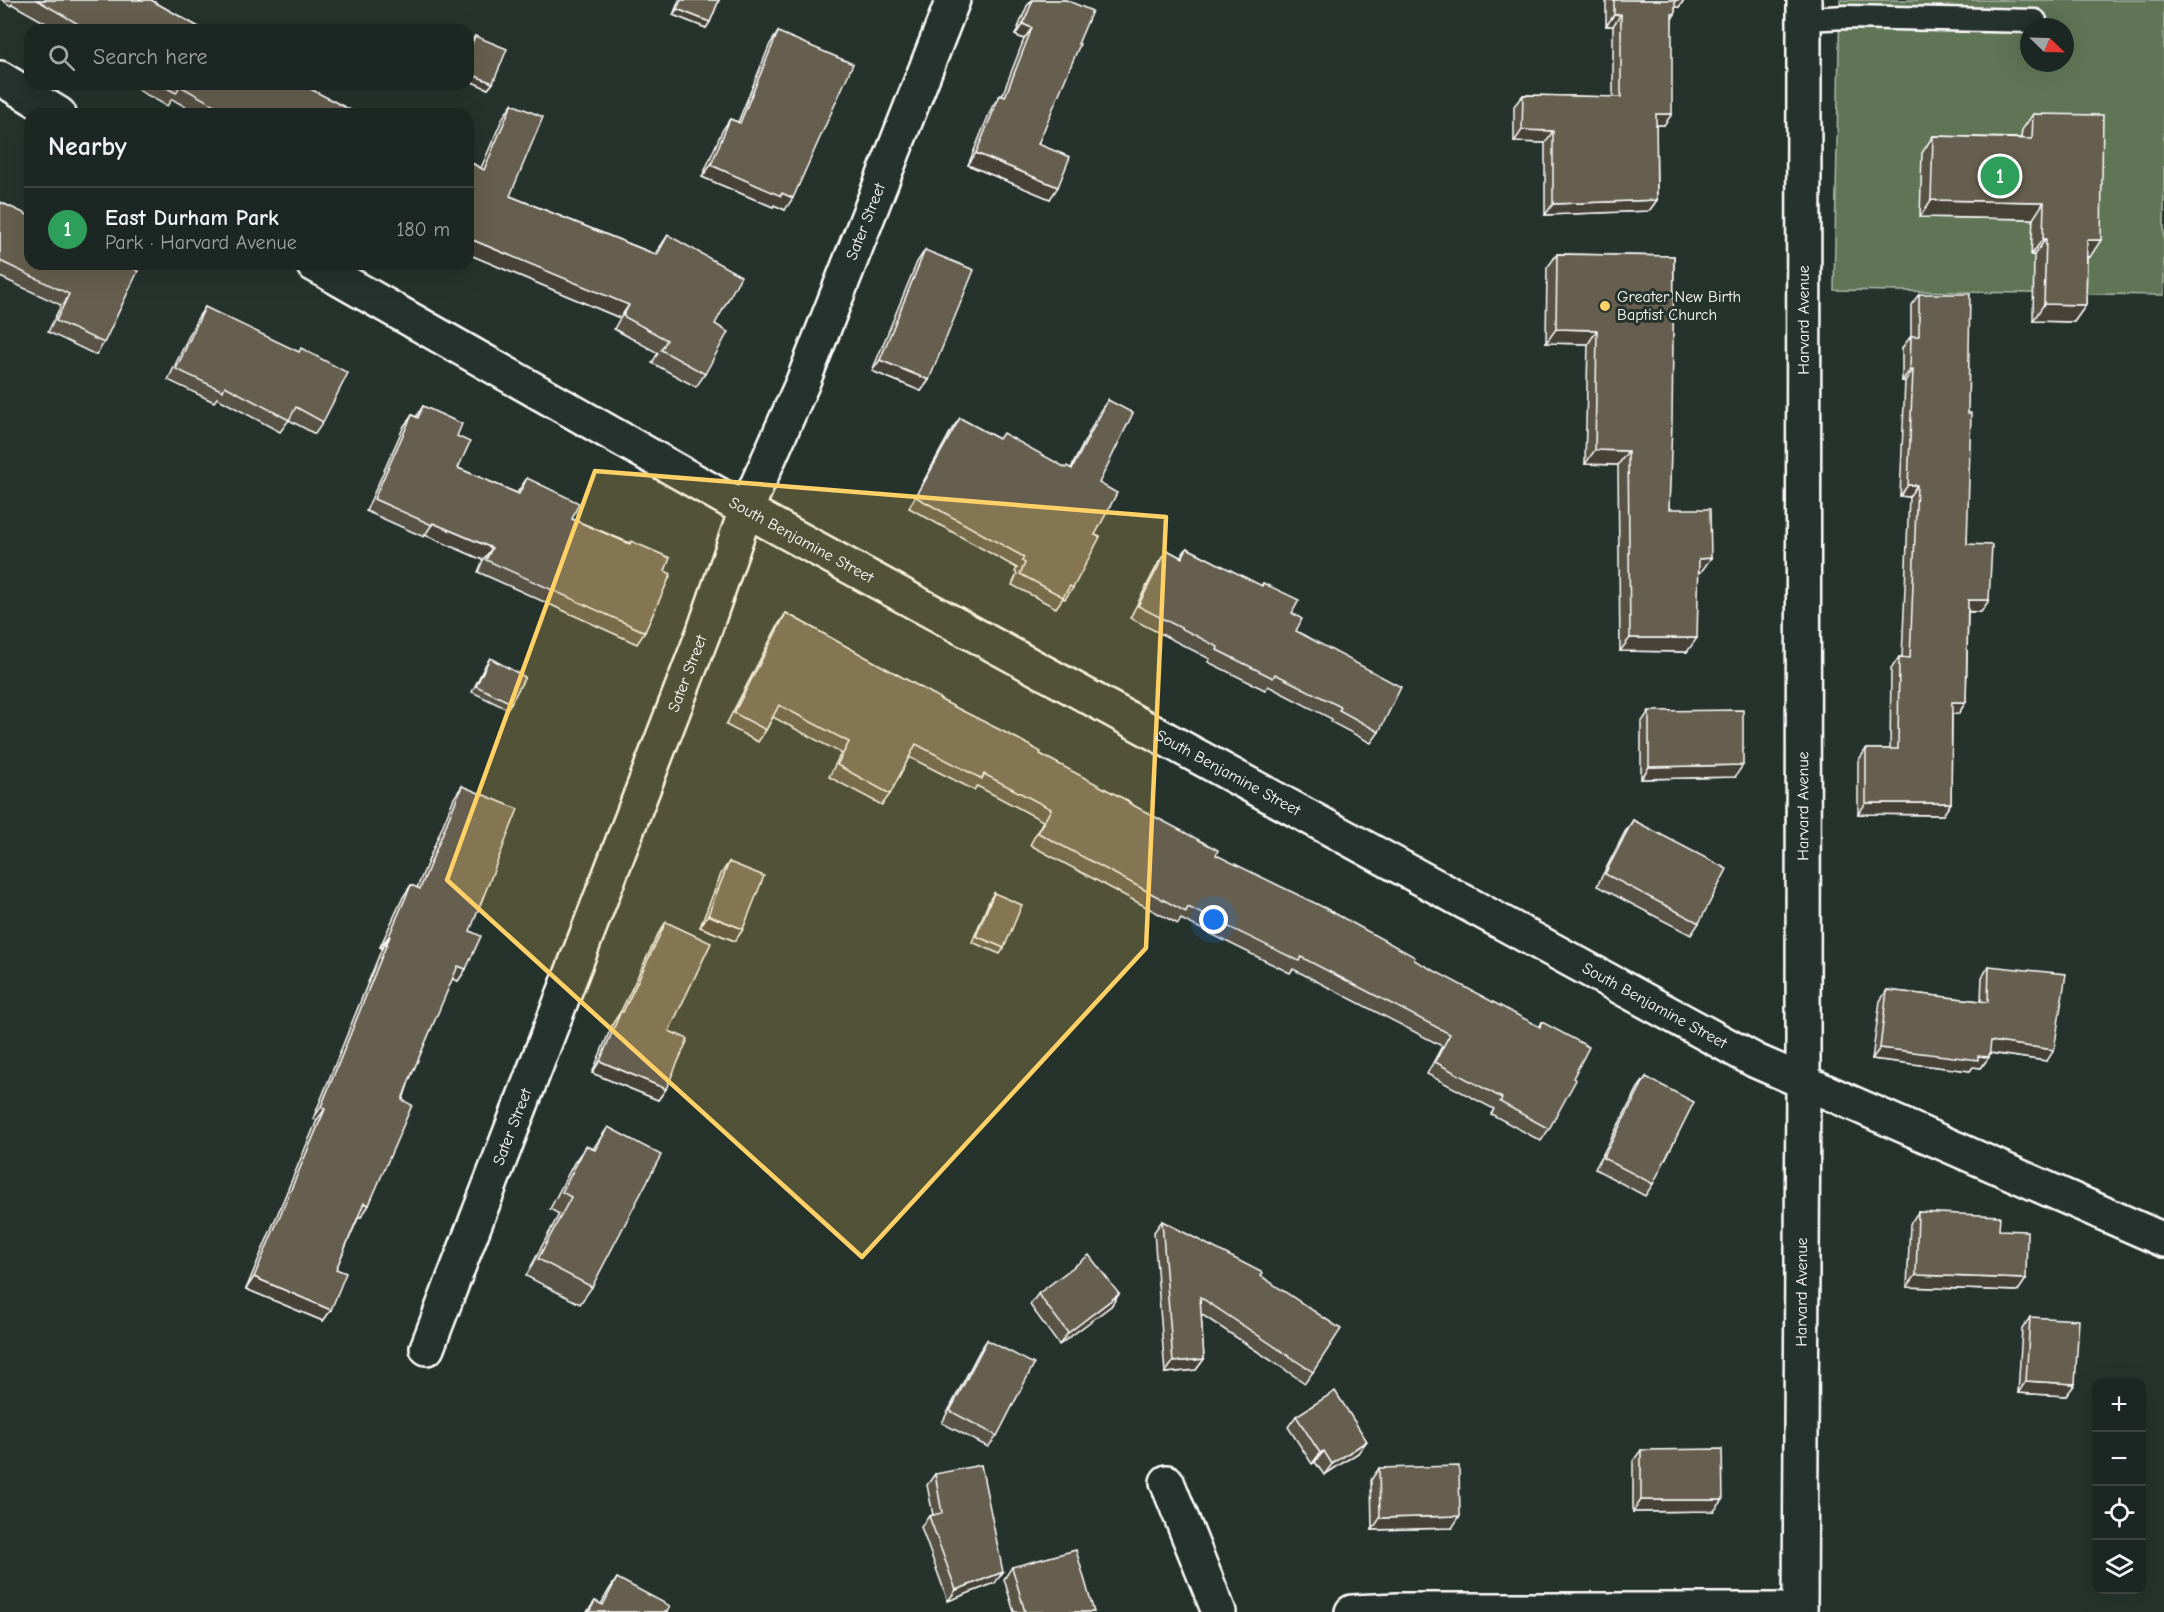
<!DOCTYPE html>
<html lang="en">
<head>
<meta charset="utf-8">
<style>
  :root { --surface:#1c2622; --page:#29322f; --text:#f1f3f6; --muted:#a0a5a5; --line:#3a4340; --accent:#8c9099 }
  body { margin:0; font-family:"Comic Neue",sans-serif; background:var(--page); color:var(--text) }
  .controls { position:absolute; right:18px; bottom:18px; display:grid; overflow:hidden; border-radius:12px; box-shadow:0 6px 24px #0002 }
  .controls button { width:54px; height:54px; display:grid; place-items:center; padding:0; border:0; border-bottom:2px solid var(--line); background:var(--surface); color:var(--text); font:30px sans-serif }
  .compass { position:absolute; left:2020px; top:18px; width:54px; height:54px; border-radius:50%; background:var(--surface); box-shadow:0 6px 24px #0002; rotate:113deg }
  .you { position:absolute; left:1214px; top:920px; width:21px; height:21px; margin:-15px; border:4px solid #fff; border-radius:50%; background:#1a73e8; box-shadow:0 0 0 9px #1a73e833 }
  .badge { display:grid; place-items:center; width:39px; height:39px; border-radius:50%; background:var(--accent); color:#fff; font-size:20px; font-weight:700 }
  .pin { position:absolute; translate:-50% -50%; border:3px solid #fff; box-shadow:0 2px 6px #0006 }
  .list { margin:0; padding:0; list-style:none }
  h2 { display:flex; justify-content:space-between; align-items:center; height:78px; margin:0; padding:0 24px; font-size:26px }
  h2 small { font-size:20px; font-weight:400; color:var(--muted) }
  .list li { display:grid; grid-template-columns:39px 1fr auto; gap:18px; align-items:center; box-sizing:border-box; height:84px; padding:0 24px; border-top:2px solid var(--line) }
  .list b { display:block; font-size:22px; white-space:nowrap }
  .list p { margin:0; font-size:20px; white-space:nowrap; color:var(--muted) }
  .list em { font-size:20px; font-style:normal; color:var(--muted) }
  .icon { flex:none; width:33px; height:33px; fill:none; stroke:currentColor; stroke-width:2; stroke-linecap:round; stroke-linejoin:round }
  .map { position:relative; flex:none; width:2164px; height:1612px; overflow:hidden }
  .search { position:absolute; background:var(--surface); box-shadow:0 6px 24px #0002; left:24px; top:24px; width:450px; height:66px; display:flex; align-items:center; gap:15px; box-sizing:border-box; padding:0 21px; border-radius:18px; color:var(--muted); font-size:22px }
  .panel { position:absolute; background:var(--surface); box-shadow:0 6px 24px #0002; left:24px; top:108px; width:450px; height:162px; border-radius:18px }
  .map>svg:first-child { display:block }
  .green { fill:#5e7457; stroke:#aebaab; stroke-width:1.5; fill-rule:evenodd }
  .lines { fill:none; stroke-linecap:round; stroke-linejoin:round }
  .service-casing { stroke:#fff; stroke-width:27 }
  .minor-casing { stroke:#fff; stroke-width:38 }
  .service { stroke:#26332d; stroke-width:22 }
  .minor { stroke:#26332d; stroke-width:33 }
  .wall { fill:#585244; stroke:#fff; stroke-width:1.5 }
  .shaded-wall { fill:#474237; stroke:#fff; stroke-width:1.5 }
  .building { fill:#665f4f; stroke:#fff; stroke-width:1.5 }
  .marked { fill:#ffd166; fill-opacity:0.2; stroke:#ffd166; stroke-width:4.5; stroke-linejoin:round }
  .poi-dot { fill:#ffd166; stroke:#26332d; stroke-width:2 }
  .labels { text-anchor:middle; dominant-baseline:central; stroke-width:6; stroke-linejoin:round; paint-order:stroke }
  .street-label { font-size:16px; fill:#fff; stroke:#26332d }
  .poi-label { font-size:16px; fill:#fff; stroke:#26332d; text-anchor:start }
</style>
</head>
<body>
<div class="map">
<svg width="2164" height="1612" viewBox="0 0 2164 1612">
  <rect width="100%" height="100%" fill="#26332d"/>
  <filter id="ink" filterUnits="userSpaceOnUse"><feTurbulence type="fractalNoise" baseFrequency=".0167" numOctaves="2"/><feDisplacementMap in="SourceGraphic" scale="12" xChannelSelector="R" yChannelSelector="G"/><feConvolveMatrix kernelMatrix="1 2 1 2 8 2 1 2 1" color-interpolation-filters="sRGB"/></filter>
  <g filter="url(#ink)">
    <!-- green -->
    <path class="green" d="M 1840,0 L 2164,0 L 2164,295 L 1834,290 ZM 2029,27 L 2065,27 L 2065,63 L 2029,63 Z"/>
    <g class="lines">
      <!-- service casing -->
      <g class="service-casing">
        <path id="service" d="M 1804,19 L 1847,17 L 2035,21"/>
      </g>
      <!-- minor casing -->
      <g class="minor-casing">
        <g id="minor">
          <path d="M 0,78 L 59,114"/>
          <path id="s1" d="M 313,264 L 746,510 L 1756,1061 L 2164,1240"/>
          <path id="s2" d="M 427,1348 L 704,631 L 746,510 L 802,384 L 953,0"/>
          <path d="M 1167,1482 L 1219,1612"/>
          <path d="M 1352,1612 L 1398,1610 L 1800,1610"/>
          <path id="s3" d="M 1800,1612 L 1803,1083 L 1804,0"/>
        </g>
      </g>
      <!-- service -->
      <use href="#service" class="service"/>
      <!-- minor -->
      <use href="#minor" class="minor"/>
    </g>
    <!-- wall -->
    <g class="wall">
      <path d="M 2,0 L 151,0 L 204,30 L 58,30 L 12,4 L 11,6 Z"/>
      <path d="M 679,0 L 719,0 L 710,22 L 706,28 L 673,15 Z"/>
      <path d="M 1032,0 L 1066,0 L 1078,44 L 1038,144 L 1050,199 L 968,165 L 992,107 L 1000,95 L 1002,96 L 1024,39 L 1015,35 L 1027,6 Z"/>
      <path d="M 1606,0 L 1684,0 L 1679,7 L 1675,7 L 1675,14 L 1672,19 L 1664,125 L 1656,125 L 1657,200 L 1649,211 L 1545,215 L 1545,143 L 1514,142 L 1514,106 L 1523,95 L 1613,97 L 1613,26 L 1606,26 Z"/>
      <path d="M 778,32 L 785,210 L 774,205 L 773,207 L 702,177 L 722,131 L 730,119 L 738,122 L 770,44 Z"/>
      <path d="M 475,36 L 493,83 L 488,89 L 468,80 L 468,48 L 471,42 Z"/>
      <path d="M 141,84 L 301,84 L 358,114 L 198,114 L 172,99 L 167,106 L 138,90 Z"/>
      <path d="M 512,104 L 510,196 L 655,254 L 668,235 L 715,324 L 705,374 L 696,387 L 652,363 L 658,353 L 614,329 L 620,318 L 468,254 L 468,161 L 481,168 L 503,117 Z"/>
      <path d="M 2033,114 L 2090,257 L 2087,257 L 2086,305 L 2074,322 L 2033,321 L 2034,255 L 2031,255 L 2033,219 L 1920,217 L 1922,153 L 1933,136 L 2021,138 L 2022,130 Z"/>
      <path d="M 0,202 L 125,264 L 104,343 L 96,355 L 48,332 L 61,305 L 0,277 Z"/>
      <path d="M 925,250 L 929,380 L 921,391 L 872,371 L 917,262 Z"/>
      <path d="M 1557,254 L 1674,256 L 1669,509 L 1701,572 L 1698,572 L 1687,652 L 1620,651 L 1618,465 L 1585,464 L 1588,344 L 1546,343 L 1547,268 Z"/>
      <path d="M 1919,294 L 1968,413 L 1967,544 L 1989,600 L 1981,612 L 1968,612 L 1966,702 L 1958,714 L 1952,714 L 1951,803 L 1943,815 L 1858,814 L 1858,761 L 1866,749 L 1890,749 L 1891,669 L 1899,657 L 1902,657 L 1909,497 L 1900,496 L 1905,381 L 1902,381 L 1902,348 L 1911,336 L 1911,305 Z"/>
      <path d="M 205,307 L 323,422 L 315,434 L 289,420 L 280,432 L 217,398 L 214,402 L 168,380 L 197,319 Z"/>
      <path d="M 1108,400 L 1099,483 L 1095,535 L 1073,588 L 1065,599 L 1063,598 L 1056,608 L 1012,585 L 1017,574 L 1015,572 L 1017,568 L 909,508 L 952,429 L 960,418 L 999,439 L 1066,468 L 1071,468 L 1100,411 Z"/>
      <path d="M 423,406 L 457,436 L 458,468 L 517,493 L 527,478 L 572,519 L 630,543 L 631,541 L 665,571 L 645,632 L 637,644 L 478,572 L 483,560 L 425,535 L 424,537 L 366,511 L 404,426 L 412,415 L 416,417 Z"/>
      <path d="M 1187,548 L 1261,586 L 1263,583 L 1292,613 L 1296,631 L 1379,732 L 1371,743 L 1331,722 L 1332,719 L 1268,686 L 1265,690 L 1208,662 L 1210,659 L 1130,618 L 1159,562 L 1167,550 L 1180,557 Z"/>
      <path d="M 786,613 L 939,699 L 1040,754 L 1129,803 L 1216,855 L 1539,1027 L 1542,1022 L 1573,1078 L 1549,1129 L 1541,1141 L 1491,1114 L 1494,1109 L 1427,1074 L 1442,1046 L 1293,969 L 1290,973 L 1181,919 L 1178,924 L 1030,845 L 1043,821 L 977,786 L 974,790 L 909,757 L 890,794 L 882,805 L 829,777 L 841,753 L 773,717 L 766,730 L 758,742 L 726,725 L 778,625 Z"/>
      <path d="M 490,658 L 511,703 L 507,709 L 472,692 L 486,664 Z"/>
      <path d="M 1649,711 L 1735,777 L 1641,779 L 1641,723 Z"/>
      <path d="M 462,786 L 470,931 L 466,969 L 458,981 L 452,978 L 409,1081 L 369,1205 L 361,1217 L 359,1216 L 336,1269 L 331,1310 L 323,1321 L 246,1289 L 317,1120 L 313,1119 L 382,948 L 380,947 L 403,897 L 411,885 L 417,888 L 454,798 Z"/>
      <path d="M 1633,820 L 1699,923 L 1691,935 L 1597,886 L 1625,832 Z"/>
      <path d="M 729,862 L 743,929 L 735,941 L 700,927 L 721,874 Z"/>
      <path d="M 994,893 L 1004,948 L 1000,954 L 972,942 L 990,899 Z"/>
      <path d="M 666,922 L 669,1031 L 666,1089 L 658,1100 L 592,1073 L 613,1023 L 621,1011 L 658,934 Z"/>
      <path d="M 1989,966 L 2047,1061 L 1989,1053 L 1989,1057 L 1981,1068 L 1973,1067 L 1970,1071 L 1872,1059 L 1880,1001 L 1887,990 L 1981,1001 L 1982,977 Z"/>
      <path d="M 1646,1077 L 1653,1184 L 1645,1196 L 1595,1169 L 1638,1088 Z"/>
      <path d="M 608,1127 L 592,1287 L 580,1304 L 526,1276 L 559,1214 L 550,1209 L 574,1163 L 586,1146 L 593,1149 Z"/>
      <path d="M 1918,1212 L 1999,1230 L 2026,1279 L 2018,1291 L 1907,1287 L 1910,1224 Z"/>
      <path d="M 1162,1221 L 1261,1276 L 1313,1372 L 1305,1383 L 1201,1314 L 1204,1359 L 1196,1370 L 1165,1373 L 1154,1232 Z"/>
      <path d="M 1038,1294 L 1119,1294 L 1111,1306 L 1059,1345 L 1030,1305 Z"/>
      <path d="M 2030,1317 L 2075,1384 L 2066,1396 L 2018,1393 L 2022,1329 Z"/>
      <path d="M 987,1340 L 997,1436 L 988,1447 L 942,1423 L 979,1352 Z"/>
      <path d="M 1296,1416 L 1358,1453 L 1324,1475 L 1315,1462 L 1312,1464 L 1288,1427 Z"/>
      <path d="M 1641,1450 L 1714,1511 L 1633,1512 L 1633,1461 Z"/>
      <path d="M 1379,1468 L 1452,1528 L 1372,1530 L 1371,1480 Z"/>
      <path d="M 935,1474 L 995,1583 L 948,1601 L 921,1527 L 929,1516 L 933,1515 L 927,1485 Z"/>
      <path d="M 1012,1567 L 1094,1612 L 1014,1612 L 1004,1579 Z"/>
      <path d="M 617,1578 L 667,1612 L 587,1612 L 595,1601 L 601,1604 L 609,1590 Z"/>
    </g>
    <!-- shaded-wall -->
    <g class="shaded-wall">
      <path d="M 1672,0 L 1684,0 L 1679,7 L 1667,7 Z"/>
      <path d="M 677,9 L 710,22 L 706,28 L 673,15 Z"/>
      <path d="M 1621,14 L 1613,26 L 1606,26 L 1614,15 Z"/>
      <path d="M 1023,24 L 1032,28 L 1024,39 L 1015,35 Z"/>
      <path d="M 468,73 L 493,83 L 488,89 L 468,80 Z"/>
      <path d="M 1656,114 L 1672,114 L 1664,125 L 1648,125 Z"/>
      <path d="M 1522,130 L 1553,131 L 1545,143 L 1514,142 Z"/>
      <path d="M 976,153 L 1058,187 L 1050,199 L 968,165 Z"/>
      <path d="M 711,165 L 782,193 L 793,198 L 785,210 L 774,205 L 773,207 L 702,177 Z"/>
      <path d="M 1657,200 L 1649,211 L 1545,215 L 1553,204 Z"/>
      <path d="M 1931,200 L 2044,202 L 2033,219 L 1920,217 Z"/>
      <path d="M 468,238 L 629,305 L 620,318 L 468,254 Z"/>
      <path d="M 2043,239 L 2046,239 L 2034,255 L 2031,255 Z"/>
      <path d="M 2087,240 L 2101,240 L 2090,257 L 2076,256 Z"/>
      <path d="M 2044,304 L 2086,305 L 2074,322 L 2033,321 Z"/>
      <path d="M 1556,329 L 1597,330 L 1588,344 L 1546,343 Z"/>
      <path d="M 880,360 L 929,380 L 921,391 L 872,371 Z"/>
      <path d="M 1910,370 L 1913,370 L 1905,381 L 1902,381 Z"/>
      <path d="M 1595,450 L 1628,451 L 1618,465 L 1585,464 Z"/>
      <path d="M 1908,485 L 1917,485 L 1909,497 L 1900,496 Z"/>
      <path d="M 433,523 L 492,548 L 483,560 L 425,535 Z"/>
      <path d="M 1711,558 L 1701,572 L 1689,572 L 1699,559 Z"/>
      <path d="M 1968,600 L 1989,600 L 1981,612 L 1960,611 Z"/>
      <path d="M 1630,638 L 1697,638 L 1687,652 L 1620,651 Z"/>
      <path d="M 1952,702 L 1966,702 L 1958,714 L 1944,714 Z"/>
      <path d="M 1743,765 L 1735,777 L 1641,779 L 1649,767 Z"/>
      <path d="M 1866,803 L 1951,803 L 1943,815 L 1858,814 Z"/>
      <path d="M 708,915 L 743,929 L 735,941 L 700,927 Z"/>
      <path d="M 389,936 L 390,936 L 382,948 L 380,947 Z"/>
      <path d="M 458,966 L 466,969 L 458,981 L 449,977 Z"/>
      <path d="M 1991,1041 L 2054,1050 L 2047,1061 L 1983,1052 Z"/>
      <path d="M 1880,1048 L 1978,1056 L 1989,1057 L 1981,1068 L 1973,1067 L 1970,1071 L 1872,1059 Z"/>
      <path d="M 600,1061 L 666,1089 L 658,1100 L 592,1073 Z"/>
      <path d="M 321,1107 L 325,1109 L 317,1120 L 313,1119 Z"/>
      <path d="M 364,1203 L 369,1205 L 361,1217 L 356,1215 Z"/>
      <path d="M 1916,1275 L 2026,1279 L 2018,1291 L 1907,1287 Z"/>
      <path d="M 254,1277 L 331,1310 L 323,1321 L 246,1289 Z"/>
      <path d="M 1119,1294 L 1111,1306 L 1059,1345 L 1068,1333 Z"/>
      <path d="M 1204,1359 L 1196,1370 L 1165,1373 L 1173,1362 Z"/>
      <path d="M 2026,1381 L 2075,1384 L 2066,1396 L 2018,1393 Z"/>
      <path d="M 1367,1441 L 1358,1453 L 1324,1475 L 1332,1464 Z"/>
      <path d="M 1324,1451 L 1315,1462 L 1312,1464 L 1320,1453 Z"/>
      <path d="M 1641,1500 L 1723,1500 L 1714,1511 L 1633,1512 Z"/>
      <path d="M 1460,1516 L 1452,1528 L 1372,1530 L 1380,1518 Z"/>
      <path d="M 1003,1572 L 995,1583 L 948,1601 L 956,1590 Z"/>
    </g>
    <!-- building -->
    <g class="building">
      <path d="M 37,0 L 151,0 L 204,30 L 82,30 L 79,28 L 80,25 Z"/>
      <path d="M 681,0 L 719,0 L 710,22 L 677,9 Z"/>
      <path d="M 1033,0 L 1066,0 L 1092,11 L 1078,44 L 1080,44 L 1038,144 L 1070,157 L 1058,187 L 976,153 L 1000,95 L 1005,97 L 1032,28 L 1023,24 Z"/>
      <path d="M 1614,0 L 1675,0 L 1675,14 L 1672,14 L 1672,114 L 1656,114 L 1657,200 L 1553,204 L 1553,131 L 1522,130 L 1523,95 L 1621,97 L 1621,14 L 1614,15 Z"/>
      <path d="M 778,32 L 853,64 L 793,198 L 782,193 L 781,196 L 711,165 L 730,119 L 740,123 Z"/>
      <path d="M 475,36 L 507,49 L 493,83 L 468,73 L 468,53 Z"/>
      <path d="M 159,84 L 301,84 L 358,114 L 230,114 L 180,86 L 176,93 Z"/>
      <path d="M 512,104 L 543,117 L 510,196 L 657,255 L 668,235 L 741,276 L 715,324 L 728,332 L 705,374 L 661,350 L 667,340 L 623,316 L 629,305 L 468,238 L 468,161 L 484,170 Z"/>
      <path d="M 2033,114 L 2103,115 L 2101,240 L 2087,240 L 2086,305 L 2044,304 L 2046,239 L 2043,239 L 2044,202 L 1931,200 L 1933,136 L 2032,139 Z"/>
      <path d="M 0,202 L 30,216 L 30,264 L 125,264 L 138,271 L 104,343 L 56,321 L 69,294 L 0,261 Z"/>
      <path d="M 925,250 L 974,270 L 929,380 L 880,360 Z"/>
      <path d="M 1557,254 L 1674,256 L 1672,424 L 1669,509 L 1710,509 L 1711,558 L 1699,559 L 1697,638 L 1630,638 L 1628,451 L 1595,450 L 1597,330 L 1556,329 Z"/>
      <path d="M 1919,294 L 1970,294 L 1968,413 L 1971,413 L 1967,544 L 1992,545 L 1989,600 L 1968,600 L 1966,702 L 1952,702 L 1951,803 L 1866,803 L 1866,749 L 1898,749 L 1899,657 L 1910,658 L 1917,485 L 1908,485 L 1913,370 L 1910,370 L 1911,336 L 1919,336 Z"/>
      <path d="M 205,307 L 299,352 L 301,348 L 348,373 L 323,422 L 296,407 L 289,420 L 225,386 L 223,391 L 176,369 Z"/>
      <path d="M 1108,400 L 1133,413 L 1099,483 L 1117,493 L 1095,535 L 1100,537 L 1073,588 L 1070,586 L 1063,597 L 1020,574 L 1025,563 L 1022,561 L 1024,557 L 916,497 L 960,418 L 999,439 L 1003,433 L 1066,468 L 1067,466 L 1072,469 Z"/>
      <path d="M 423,406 L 462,424 L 457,436 L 470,442 L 458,468 L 519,494 L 527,478 L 579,503 L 572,519 L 630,544 L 631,541 L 670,558 L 665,571 L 671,574 L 645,632 L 486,560 L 492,548 L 433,523 L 432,525 L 374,499 L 412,415 L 418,418 Z"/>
      <path d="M 1187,548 L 1262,586 L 1263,583 L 1299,600 L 1292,613 L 1302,619 L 1296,631 L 1401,687 L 1379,732 L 1339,710 L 1341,707 L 1275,674 L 1273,678 L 1217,650 L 1218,647 L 1138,606 L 1167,550 L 1182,558 Z"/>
      <path d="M 786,613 L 940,698 L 939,699 L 1020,740 L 1041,752 L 1040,754 L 1130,802 L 1129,803 L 1218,850 L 1216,855 L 1325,908 L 1415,957 L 1414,960 L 1540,1027 L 1542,1022 L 1589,1047 L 1573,1078 L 1576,1080 L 1549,1129 L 1500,1102 L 1502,1098 L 1435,1062 L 1450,1034 L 1301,957 L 1299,961 L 1188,907 L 1186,912 L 1038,833 L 1051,809 L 984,774 L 982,779 L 916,744 L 890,794 L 837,765 L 849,742 L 779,705 L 766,730 L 734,713 Z"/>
      <path d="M 490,658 L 525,677 L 511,703 L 476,686 Z"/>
      <path d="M 1743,710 L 1743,765 L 1649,767 L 1649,711 Z"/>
      <path d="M 462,786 L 518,809 L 470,931 L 481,936 L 466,969 L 458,966 L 409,1081 L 402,1100 L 412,1105 L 369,1205 L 364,1203 L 336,1269 L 346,1273 L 331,1310 L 254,1277 L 325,1109 L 321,1107 L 390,936 L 389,936 L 411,885 L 420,889 Z"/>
      <path d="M 1633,820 L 1727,869 L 1699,923 L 1605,874 Z"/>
      <path d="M 729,862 L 764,876 L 743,929 L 708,915 Z"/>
      <path d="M 994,893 L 1022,905 L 1004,948 L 976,936 Z"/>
      <path d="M 666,922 L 711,943 L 669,1031 L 688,1039 L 666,1089 L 600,1061 L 621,1011 L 623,1012 Z"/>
      <path d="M 1989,966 L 2066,974 L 2054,1050 L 1991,1041 L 1989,1057 L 1978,1056 L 1978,1060 L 1880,1048 L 1887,990 L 1988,1002 Z"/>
      <path d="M 1646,1077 L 1694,1102 L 1653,1184 L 1603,1158 Z"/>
      <path d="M 608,1127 L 661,1155 L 592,1287 L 538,1259 L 571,1197 L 562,1192 L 586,1146 L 595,1150 Z"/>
      <path d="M 1918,1212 L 2000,1216 L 1999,1230 L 2027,1231 L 2026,1279 L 1916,1275 Z"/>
      <path d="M 1162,1221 L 1263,1273 L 1261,1276 L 1341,1329 L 1313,1372 L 1200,1297 L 1204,1359 L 1173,1362 Z"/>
      <path d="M 1089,1255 L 1119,1294 L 1068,1333 L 1038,1294 Z"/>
      <path d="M 2030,1317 L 2079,1320 L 2075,1384 L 2026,1381 Z"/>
      <path d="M 987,1340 L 1034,1364 L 997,1436 L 950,1411 Z"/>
      <path d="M 1335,1391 L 1367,1441 L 1332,1464 L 1324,1451 L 1320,1453 L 1296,1416 Z"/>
      <path d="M 1722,1449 L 1723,1500 L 1641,1500 L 1641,1450 Z"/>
      <path d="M 981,1465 L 1003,1572 L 956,1590 L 929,1516 L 942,1513 L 935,1474 Z"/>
      <path d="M 1459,1466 L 1460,1516 L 1380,1518 L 1379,1468 Z"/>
      <path d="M 1076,1550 L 1094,1612 L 1025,1612 L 1012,1567 Z"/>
      <path d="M 617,1578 L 670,1606 L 667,1612 L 589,1612 L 595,1601 L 603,1605 Z"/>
    </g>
  </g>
  <!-- marked area -->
  <path class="marked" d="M 595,471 L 1166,517 L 1146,948 L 862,1257 L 447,880 Z"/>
  <!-- markers -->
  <circle class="poi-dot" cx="1605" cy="306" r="6"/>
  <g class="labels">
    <!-- street labels -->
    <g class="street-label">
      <text stroke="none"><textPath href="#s2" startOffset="1209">Sater Street</textPath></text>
      <text stroke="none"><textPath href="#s3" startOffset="1292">Harvard Avenue</textPath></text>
      <text stroke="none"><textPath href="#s1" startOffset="561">South Benjamine Street</textPath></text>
      <text stroke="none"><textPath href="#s2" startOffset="723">Sater Street</textPath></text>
      <text stroke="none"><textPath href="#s1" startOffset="1047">South Benjamine Street</textPath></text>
      <text stroke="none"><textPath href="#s3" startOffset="806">Harvard Avenue</textPath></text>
      <text stroke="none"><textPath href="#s1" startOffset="1533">South Benjamine Street</textPath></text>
      <text stroke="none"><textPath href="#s2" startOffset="237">Sater Street</textPath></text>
      <text stroke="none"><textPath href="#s3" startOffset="320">Harvard Avenue</textPath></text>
    </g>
    <!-- poi labels -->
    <g class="poi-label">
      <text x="1617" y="297">Greater New Birth<tspan x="1617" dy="18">Baptist Church</tspan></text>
    </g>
  </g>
</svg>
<div class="controls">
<button>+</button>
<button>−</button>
<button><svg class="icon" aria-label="locate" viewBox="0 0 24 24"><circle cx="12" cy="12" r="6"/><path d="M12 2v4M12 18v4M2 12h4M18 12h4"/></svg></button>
<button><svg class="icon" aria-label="layers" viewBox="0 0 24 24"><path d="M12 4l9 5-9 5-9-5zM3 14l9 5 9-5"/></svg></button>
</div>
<svg class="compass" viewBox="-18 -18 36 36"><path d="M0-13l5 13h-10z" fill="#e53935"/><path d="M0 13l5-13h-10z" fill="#a0a5a5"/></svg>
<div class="you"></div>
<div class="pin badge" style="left:2000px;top:176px;background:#2e9e5b">1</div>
<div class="search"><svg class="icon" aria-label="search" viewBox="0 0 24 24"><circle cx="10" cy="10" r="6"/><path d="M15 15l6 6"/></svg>Search here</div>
<section class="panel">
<h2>Nearby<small></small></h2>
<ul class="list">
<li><span class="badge" style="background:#2e9e5b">1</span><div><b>East Durham Park</b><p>Park · Harvard Avenue</p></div><em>180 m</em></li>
</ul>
</section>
</div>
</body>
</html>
